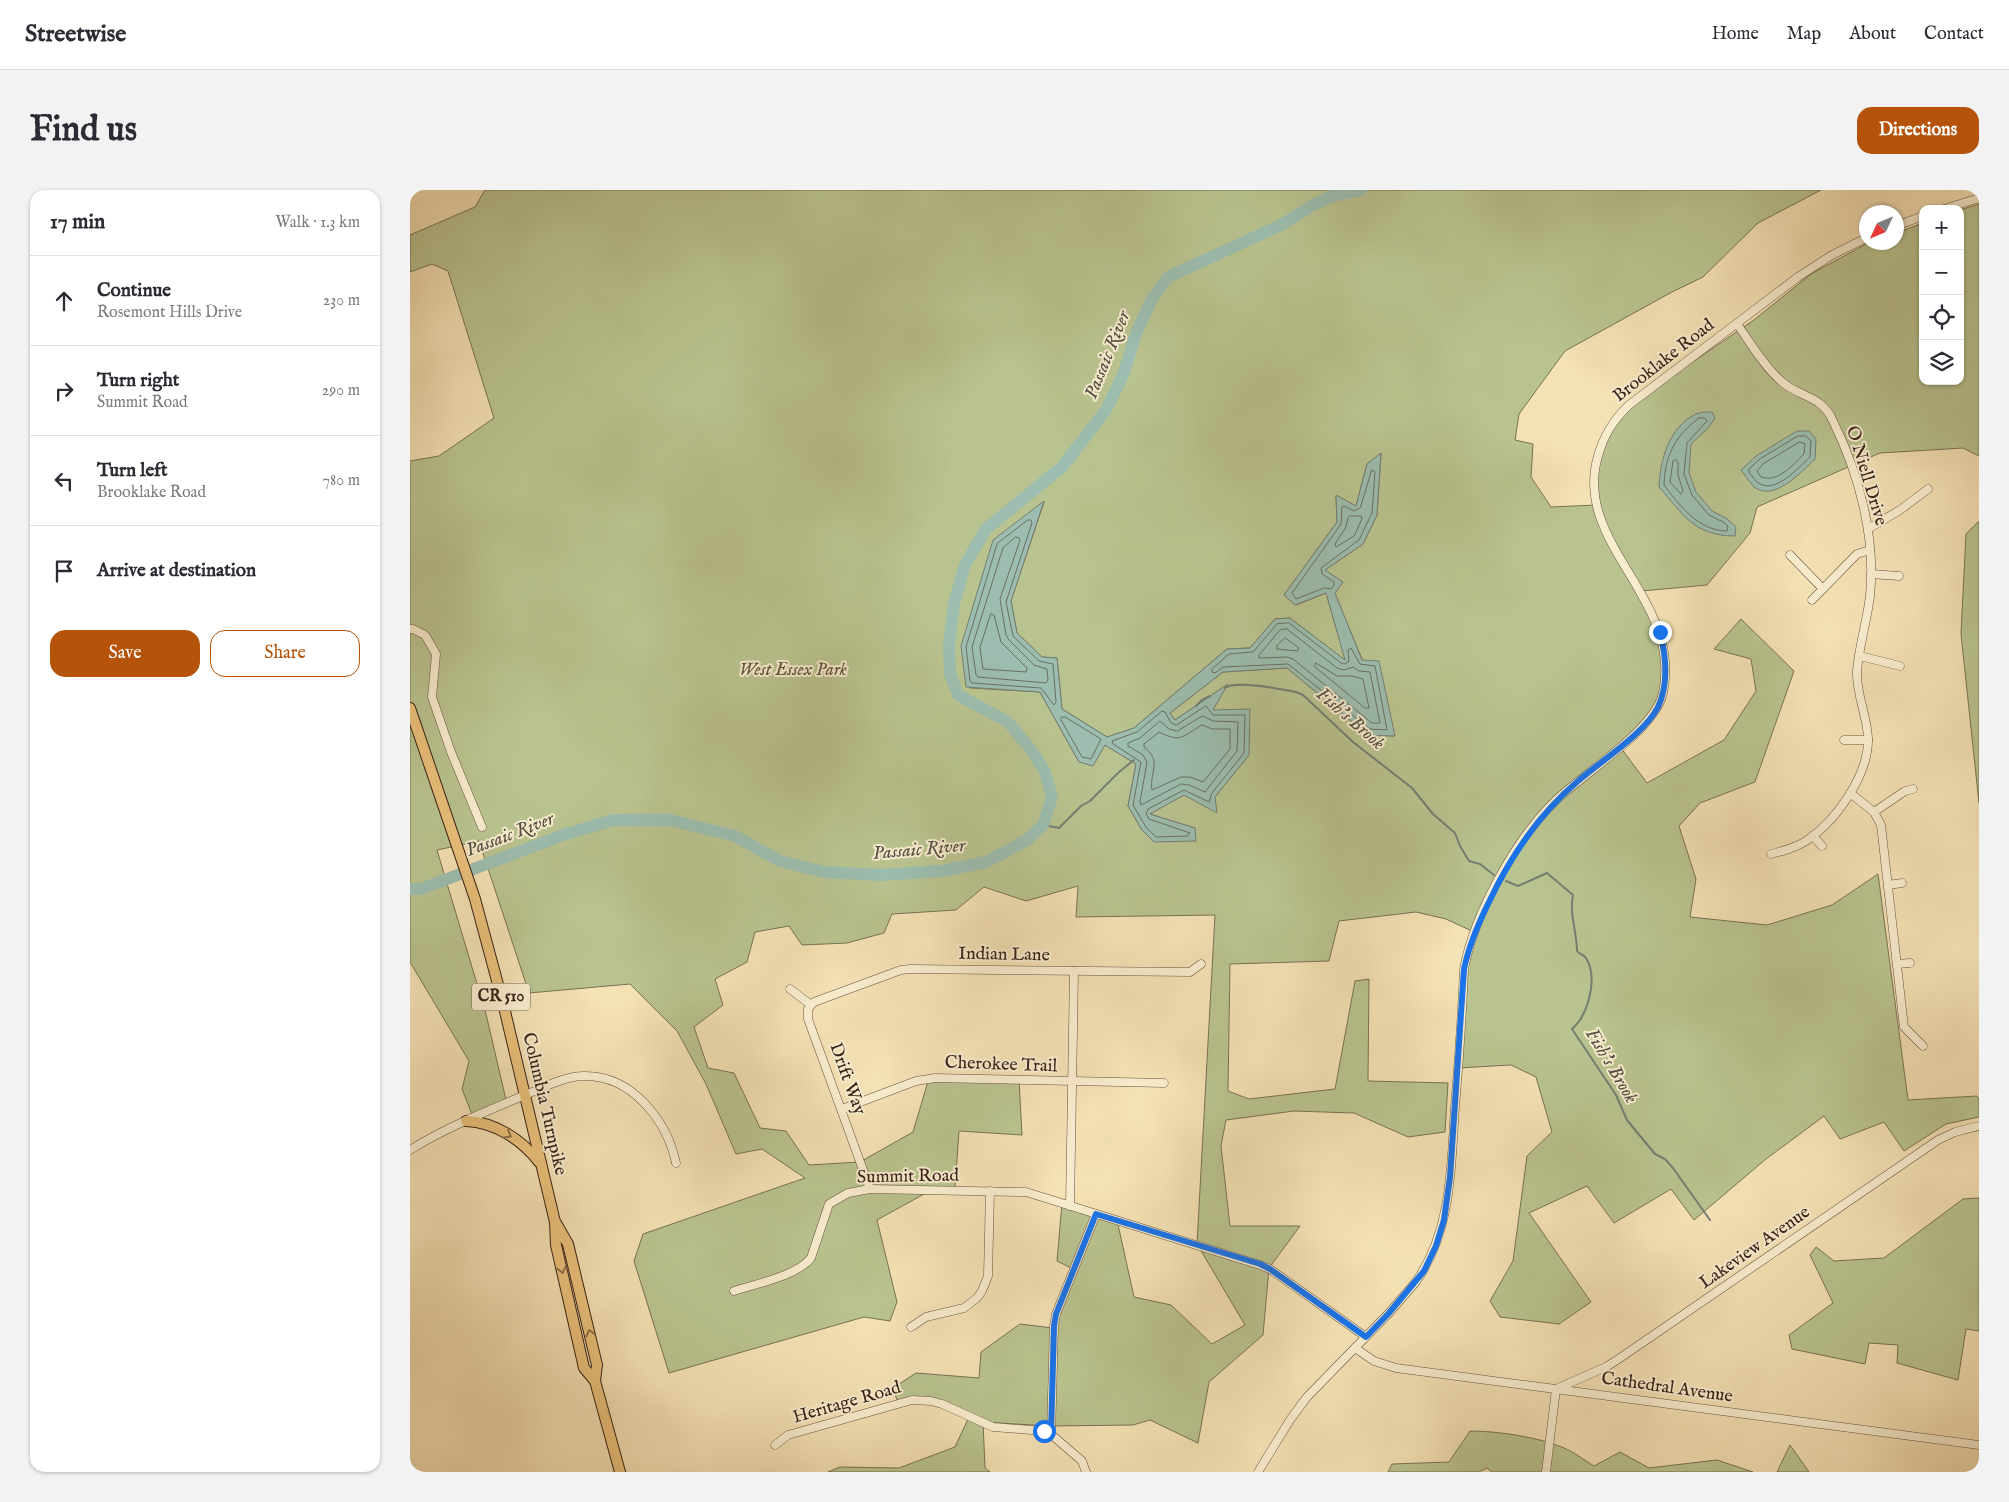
<!DOCTYPE html>
<html lang="en">
<head>
<meta charset="utf-8">
<style>
  :root { --surface:#fff; --page:#f2f2f3; --text:#2b2b33; --muted:#7c7c81; --line:#e1e1e2; --accent:#b45309 }
  body { margin:0; font-family:"IM FELL English",serif; background:var(--page); color:var(--text) }
  .controls { position:absolute; right:15px; top:15px; display:grid; overflow:hidden; border-radius:10px; box-shadow:0 1px 4px #0004 }
  .controls button { width:45px; height:45px; display:grid; place-items:center; padding:0; border:0; border-bottom:1px solid var(--line); background:var(--surface); color:var(--text); font:25px sans-serif }
  .compass { position:absolute; left:1449px; top:15px; width:45px; height:45px; border-radius:50%; background:var(--surface); box-shadow:0 1px 4px #0004; rotate:226deg }
  .stop { position:absolute; width:15px; height:15px; margin:-11px; border:4px solid #1a73e8; border-radius:50%; background:#fff }
  .stop.end { background:#1a73e8; border-color:#fff; box-shadow:0 1px 5px #0008 }
  .list { margin:0; padding:0; list-style:none }
  h2 { display:flex; justify-content:space-between; align-items:center; height:65px; margin:0; padding:0 20px; font-size:21px }
  h2 small { font-size:16px; font-weight:400; color:var(--muted) }
  .list li { display:grid; grid-template-columns:32px 1fr auto; gap:15px; align-items:center; box-sizing:border-box; height:90px; padding:0 20px; border-top:1px solid var(--line) }
  .list b { display:block; font-size:19px; white-space:nowrap }
  .list p { margin:0; font-size:16px; white-space:nowrap; color:var(--muted) }
  .list em { font-size:16px; font-style:normal; color:var(--muted) }
  .actions { display:flex; gap:10px; padding:15px 20px }
  .actions a { flex:1; padding:11px 0; border:1px solid var(--accent); border-radius:15px; text-align:center; font-size:18px; color:var(--accent) }
  .actions .main { background:var(--accent); color:#fff }
  .icon { flex:none; width:28px; height:28px; fill:none; stroke:currentColor; stroke-width:2; stroke-linecap:round; stroke-linejoin:round }
  .map { position:relative; flex:none; width:1569px; height:1282px; overflow:hidden; border-radius:15px }
  header { display:flex; align-items:center; gap:30px; box-sizing:border-box; height:70px; padding:0 25px; background:var(--surface); border-bottom:1px solid var(--line) }
  header strong { font-size:24px }
  nav { display:flex; gap:28px; margin-inline-start:auto; font-size:18px }
  .intro { display:flex; align-items:center; justify-content:space-between; box-sizing:border-box; height:120px; padding:0 30px }
  h1 { margin:0; font-size:35px }
  .button { padding:12px 22px; border-radius:15px; background:var(--accent); color:#fff; font-size:18px; font-weight:700 }
  main { display:flex; gap:30px; padding:0 30px }
  aside { flex:1; background:var(--surface); border-radius:15px; box-shadow:0 1px 4px #0004 }
  .map>svg:first-child { display:block }
  .green { fill:#b9c38f; stroke:#787254; fill-rule:evenodd }
  .water { fill:#9cbdaf; stroke:#747f73 }
  .lines { fill:none; stroke-linecap:round; stroke-linejoin:round }
  .shore { stroke:#6a7064; stroke-width:1 }
  .stream { stroke:#747f73; stroke-width:2 }
  .river { stroke:#9cbdaf; stroke-width:12 }
  .minor-casing { stroke:#665240; stroke-width:9 }
  .major-casing { stroke:#372219; stroke-width:12 }
  .minor { stroke:#f8ecce; stroke-width:8 }
  .major { stroke:#eac07a; stroke-width:10 }
  .oneway { stroke:#90714a }
  .route { stroke:#1a73e8; stroke-width:6 }
  .labels { text-anchor:middle; dominant-baseline:central; stroke-width:4; stroke-linejoin:round; paint-order:stroke }
  .shield { fill:#f8ecce; stroke:#715f4f; stroke-width:1 }
  .shield-label { font-size:16px; font-weight:bold; fill:#372219 }
  .street-label { font-size:18px; fill:#372219; stroke:#f8ecce }
  .park-label { font-size:18px; font-style:italic; fill:#5e523c; stroke:#f8ecce }
  .water-label { font-size:19px; font-style:italic; fill:#555046; stroke:#f8ecce }
</style>
</head>
<body>
<header>
<strong>Streetwise</strong>
<nav><a>Home</a><a>Map</a><a>About</a><a>Contact</a></nav>
</header>
<div class="intro"><h1>Find us</h1><a class="button">Directions</a></div>
<main>
<aside>
<h2>17 min<small>Walk · 1.3 km</small></h2>
<ul class="list">
<li><svg class="icon" aria-label="ahead" viewBox="0 0 24 24"><path d="M12 20V5M6 11l6-6 6 6"/></svg><div><b>Continue</b><p>Rosemont Hills Drive</p></div><em>230 m</em></li>
<li><svg class="icon" aria-label="right" viewBox="0 0 24 24"><path d="M7 20v-9h11M14 6l5 5-5 5"/></svg><div><b>Turn right</b><p>Summit Road</p></div><em>290 m</em></li>
<li><svg class="icon" aria-label="left" viewBox="0 0 24 24"><path d="M17 20v-9H6M10 6l-5 5 5 5"/></svg><div><b>Turn left</b><p>Brooklake Road</p></div><em>780 m</em></li>
<li><svg class="icon" aria-label="arrive" viewBox="0 0 24 24"><path d="M6 21V4h12l-3 4 3 4H6"/></svg><div><b>Arrive at destination</b></div></li>
</ul>
<div class="actions"><a class="main">Save</a><a>Share</a></div>
</aside>
<div class="map">
<svg width="1569" height="1282" viewBox="0 0 1569 1282">
  <rect width="100%" height="100%" fill="#f4e1b4"/>
  <filter id="stains"><feTurbulence type="fractalNoise" baseFrequency=".004" numOctaves="4"/><feColorMatrix values="0 0 0 0 .2 0 0 0 0 .09 0 0 0 0 .02 0 0 0 .5 -.17"/></filter>
  <radialGradient id="worn" r=".72"><stop offset=".6" stop-color="#630" stop-opacity="0"/><stop offset="1" stop-color="#630" stop-opacity=".3"/></radialGradient>
  <!-- green -->
  <g class="green">
    <path d="M 75,0 L 1411,0 L 1348,33 L 1293,87 L 1262,102 L 1155,161 L 1109,224 L 1105,250 L 1123,254 L 1121,287 L 1141,317 L 1186,315 L 1189,258 L 1214,219 L 1344,130 L 1401,84 L 1458,53 L 1486,52 L 1487,43 L 1513,33 L 1513,191 L 1550,191 L 1550,20 L 1569,14 L 1569,266 L 1553,258 L 1470,263 L 1347,317 L 1340,343 L 1297,395 L 1232,401 L 1253,453 L 1253,498 L 1244,522 L 1208,554 L 1237,593 L 1314,550 L 1346,501 L 1341,469 L 1304,459 L 1331,429 L 1384,481 L 1345,592 L 1290,613 L 1269,636 L 1286,689 L 1280,727 L 1357,735 L 1422,715 L 1468,684 L 1498,910 L 1567,906 L 1569,910 L 1569,927 L 1536,934 L 1494,961 L 1474,932 L 1430,949 L 1414,926 L 1356,969 L 1284,1030 L 1261,999 L 1204,1033 L 1177,996 L 1119,1023 L 1181,1112 L 1149,1134 L 1090,1127 L 1080,1111 L 1103,1071 L 1117,966 L 1142,942 L 1126,887 L 1101,875 L 1049,878 L 1054,780 L 1064,742 L 1036,729 L 1006,722 L 929,731 L 919,771 L 820,774 L 818,901 L 839,909 L 925,899 L 945,791 L 959,789 L 958,891 L 1038,893 L 1035,942 L 998,947 L 944,923 L 884,921 L 816,930 L 811,956 L 820,1036 L 890,1036 L 859,1078 L 853,1145 L 799,1192 L 788,1253 L 740,1230 L 723,1235 L 639,1236 L 573,1232 L 575,1278 L 580,1282 L 418,1282 L 430,1277 L 489,1278 L 545,1257 L 559,1227 L 518,1210 L 488,1213 L 483,1198 L 506,1183 L 569,1188 L 571,1162 L 610,1134 L 643,1138 L 663,1079 L 647,1071 L 652,1013 L 707,1030 L 724,1107 L 761,1115 L 802,1154 L 835,1135 L 787,1054 L 805,725 L 666,727 L 668,696 L 616,711 L 574,697 L 546,720 L 482,724 L 474,743 L 437,753 L 392,755 L 379,736 L 345,742 L 337,772 L 305,789 L 313,815 L 284,837 L 298,878 L 324,883 L 350,938 L 376,941 L 399,975 L 450,972 L 503,942 L 519,888 L 609,890 L 612,945 L 549,941 L 545,998 L 525,998 L 467,1030 L 487,1112 L 480,1131 L 454,1127 L 259,1183 L 224,1071 L 233,1044 L 395,988 L 352,959 L 326,964 L 296,894 L 267,841 L 220,794 L 119,803 L 69,651 L 27,660 L 76,824 L 97,914 L 63,927 L 52,899 L 59,871 L 0,772 L 0,271 L 29,266 L 84,228 L 38,81 L 22,74 L 0,82 L 0,45 L 65,17 ZM 971,264 L 967,325 L 953,354 L 915,380 L 984,546 L 958,545 L 877,478 L 813,482 L 760,523 L 765,530 L 817,495 L 802,520 L 839,565 L 805,607 L 774,605 L 739,624 L 785,638 L 732,640 L 718,616 L 726,574 L 695,555 L 669,572 L 630,502 L 560,498 L 634,312 L 601,411 L 607,443 L 632,467 L 647,468 L 652,519 L 697,547 L 724,538 L 817,459 L 840,458 L 865,429 L 880,428 L 936,471 L 916,403 L 886,415 L 874,405 L 927,332 L 926,306 L 946,316 L 957,274 Z"/>
    <path d="M 1569,331 L 1569,613 L 1551,444 L 1556,344 Z"/>
    <path d="M 1569,1008 L 1569,1141 L 1556,1139 L 1548,1190 L 1487,1173 L 1488,1155 L 1459,1153 L 1455,1174 L 1382,1159 L 1379,1145 L 1423,1113 L 1400,1065 L 1406,1057 L 1424,1071 L 1474,1068 L 1553,1009 Z"/>
    <path d="M 1060,1241 C 1087,1241 1129,1247 1154,1258 C 1164,1262 1174,1270 1184,1276 L 1210,1262 L 1239,1278 L 1307,1270 L 1343,1282 L 1082,1282 L 1077,1278 L 1069,1282 L 978,1282 L 982,1274 L 1039,1272 Z"/>
    <path d="M 1380,1255 L 1399,1282 L 1367,1282 Z"/>
  </g>
  <!-- water -->
  <g class="water">
    <path d="M 1302,222 L 1305,228 L 1298,238 L 1281,254 L 1279,283 L 1286,302 L 1302,321 L 1316,328 L 1326,337 L 1325,346 C 1284,346 1273,324 1249,297 C 1250,270 1259,237 1286,224 C 1290,222 1297,222 1302,222 Z"/>
    <path d="M 1387,241 L 1399,241 L 1406,249 L 1405,269 C 1392,281 1363,314 1343,296 C 1339,291 1335,285 1331,280 L 1346,266 Z"/>
    <path d="M 971,263 L 967,325 L 953,354 L 915,380 L 933,392 L 925,403 L 952,470 L 969,471 L 985,546 L 958,545 L 877,478 L 813,482 L 760,523 L 765,530 L 818,494 L 803,520 L 840,519 L 839,565 L 805,607 L 807,623 L 774,605 L 740,624 L 785,638 L 786,651 L 744,652 L 732,640 L 718,616 L 726,574 L 695,555 L 683,576 L 669,572 L 630,502 L 556,497 L 551,456 L 583,350 L 634,311 L 601,411 L 607,443 L 632,467 L 647,468 L 652,519 L 697,547 L 724,538 L 817,459 L 840,458 L 865,429 L 880,428 L 935,470 L 916,403 L 885,415 L 874,405 L 927,332 L 926,305 L 946,316 L 957,274 Z"/>
  </g>
  <g class="lines">
    <!-- shore -->
    <g class="shore">
      <path d="M 1289,228 L 1295,228 L 1297,231 L 1277,253 L 1274,284 L 1282,305 L 1299,325 L 1313,332 L 1318,336 L 1317,341 C 1289,341 1269,315 1254,295 C 1255,265 1265,246 1289,228 Z"/>
      <path d="M 1388,246 L 1396,246 L 1401,251 L 1400,267 C 1388,278 1364,306 1347,292 C 1344,289 1341,285 1339,282 L 1339,279 L 1350,269 Z"/>
      <path d="M 1390,252 L 1395,254 L 1394,264 C 1382,275 1369,293 1351,287 L 1347,281 L 1353,274 Z"/>
      <path d="M 1266,270 L 1268,272 L 1268,285 L 1273,301 L 1271,304 L 1260,292 L 1263,271 Z"/>
      <path d="M 962,280 L 965,282 L 962,323 L 949,350 L 911,378 L 912,384 L 924,392 L 924,395 L 921,399 L 914,398 L 886,409 L 882,403 L 931,334 L 932,317 L 934,316 L 944,321 L 950,318 Z"/>
      <path d="M 940,326 L 951,326 L 952,329 L 944,346 L 926,357 L 925,354 L 936,337 L 938,328 Z"/>
      <path d="M 618,330 L 621,330 L 622,333 L 596,412 L 603,446 L 629,471 L 643,474 L 646,512 L 644,515 L 631,498 L 562,493 L 560,491 L 556,457 L 587,354 Z"/>
      <path d="M 606,347 L 609,348 L 610,350 L 590,409 L 596,445 L 599,450 L 624,475 L 637,479 L 638,490 L 636,493 L 568,487 L 566,485 L 562,457 L 593,358 Z"/>
      <path d="M 581,424 L 584,425 L 591,452 L 617,478 L 616,482 L 573,479 L 570,458 Z"/>
      <path d="M 879,433 L 931,473 L 935,474 L 939,471 L 938,460 L 941,458 L 950,474 L 965,476 L 977,540 L 960,539 L 878,474 L 813,477 L 805,483 L 802,482 L 802,479 L 819,464 L 843,462 L 867,434 Z"/>
      <path d="M 877,439 L 927,478 L 934,480 L 943,477 L 949,481 L 960,482 L 970,533 L 962,533 L 883,469 L 877,467 L 849,468 L 849,465 L 870,440 Z"/>
      <path d="M 875,448 L 888,457 L 888,461 L 867,459 L 867,456 Z"/>
      <path d="M 906,473 L 927,486 L 942,486 L 953,489 L 959,518 L 955,518 L 905,477 Z"/>
      <path d="M 796,516 L 803,525 L 835,525 L 834,563 L 802,603 L 799,612 L 774,600 L 738,619 L 736,624 L 739,629 L 780,643 L 778,646 L 746,647 L 736,637 L 723,615 L 731,572 L 703,554 L 702,551 L 727,542 L 752,521 L 755,522 L 761,533 L 766,535 Z"/>
      <path d="M 793,526 L 803,531 L 828,532 L 827,561 L 795,602 L 779,595 L 771,594 L 731,615 L 730,612 L 737,572 L 733,565 L 718,556 L 718,553 L 730,548 L 750,531 L 759,539 L 767,541 Z"/>
      <path d="M 652,527 L 655,527 L 691,549 L 681,569 L 672,567 L 651,530 Z"/>
      <path d="M 792,535 L 802,539 L 820,539 L 820,559 L 793,592 L 780,587 L 771,587 L 742,600 C 739,582 753,572 734,557 L 734,554 L 749,542 C 772,553 771,547 792,535 Z"/>
    </g>
    <!-- stream -->
    <g class="stream">
      <path d="M 815,498 C 826,490 871,499 886,502 L 893,505 L 943,552 L 1002,598 L 1023,624 L 1045,643 L 1050,656 L 1059,671 L 1070,674 L 1084,685"/>
      <path d="M 786,516 L 792,510 L 800,506"/>
      <path d="M 633,635 L 649,638 L 671,616 L 680,611 L 709,582 L 724,570"/>
      <path d="M 1096,691 L 1108,696 L 1137,683 L 1163,705 C 1159,724 1167,742 1167,761 C 1170,765 1173,764 1176,768 C 1187,785 1180,814 1170,830 C 1168,833 1165,836 1162,839 L 1206,905 L 1217,930 L 1245,964 L 1255,969 L 1263,978 L 1300,1030"/>
    </g>
    <!-- river -->
    <path class="river" d="M 0,699 L 11,699 L 153,645 L 203,630 L 260,630 L 325,646 L 370,671 L 414,682 L 471,685 L 532,681 L 576,672 L 617,650 L 633,635 L 642,607 L 635,582 L 622,561 L 598,532 L 548,505 L 540,484 L 539,456 L 544,414 L 555,375 L 576,339 L 652,277 L 696,220 L 713,185 L 727,141 L 742,109 L 758,87 L 873,34 L 901,16 L 922,6 L 951,0"/>
    <!-- minor casing -->
    <g class="minor-casing">
      <g id="minor">
        <path d="M 1534,19 L 1569,8"/>
        <path d="M 1486,36 L 1513,26"/>
        <path d="M 1327,134 C 1340,152 1353,175 1371,191 C 1389,208 1411,204 1423,231 C 1449,284 1466,347 1460,406 C 1457,431 1449,456 1447,481 C 1446,504 1457,525 1458,548 C 1459,585 1426,631 1396,651 C 1385,658 1373,661 1361,664"/>
        <path d="M 1458,339 L 1490,320 L 1518,299"/>
        <path d="M 1380,365 L 1413,399"/>
        <path d="M 1461,384 L 1489,386"/>
        <path d="M 1402,410 L 1447,364 L 1460,360"/>
        <path d="M 0,439 L 3,439 L 15,445 L 26,464 L 22,507 L 41,562 L 72,637"/>
        <path d="M 1450,466 L 1490,476"/>
        <path d="M 1434,550 L 1458,550"/>
        <path d="M 1440,603 L 1464,622 L 1471,635 L 1494,837 L 1513,856"/>
        <path d="M 1464,622 L 1495,601 L 1503,599"/>
        <path d="M 1403,646 L 1412,656"/>
        <path d="M 1478,695 L 1492,693"/>
        <path d="M 1487,774 L 1500,773"/>
        <path d="M 380,799 L 401,815"/>
        <path d="M 432,919 L 506,891 L 525,888 L 754,893"/>
        <path d="M 0,960 C 37,937 79,920 120,903 C 137,896 156,886 174,886 C 222,885 257,931 266,973"/>
        <path d="M 460,999 L 398,829 L 398,819 L 404,812 L 491,780 L 500,779 L 780,782 L 791,774"/>
        <path d="M 660,1016 L 664,781"/>
        <path d="M 324,1101 C 345,1094 387,1086 401,1068 L 419,1014 L 438,1003 L 460,999 L 608,1002 L 616,1002 L 850,1075 L 860,1079 L 956,1147"/>
        <path d="M 501,1137 L 516,1127 L 554,1118 L 567,1108 L 572,1101 L 578,1086 L 580,1001"/>
        <path d="M 945,1158 L 964,1171 L 986,1178 L 1569,1255"/>
        <path d="M 641,1245 L 644,1136 L 646,1124 L 686,1024"/>
        <path d="M 365,1255 L 378,1245 L 502,1210 L 521,1211 L 532,1214 L 583,1237 L 634,1241 L 643,1246 L 672,1271 L 676,1282"/>
        <path d="M 848,1282 L 880,1230 L 897,1207 L 979,1123 L 1005,1093 C 1042,1042 1041,977 1045,917 C 1049,871 1052,825 1054,779 C 1064,725 1105,650 1145,611 C 1174,583 1245,540 1253,503 C 1273,408 1162,354 1188,266 C 1194,245 1203,230 1219,215 L 1388,87 L 1422,65 L 1456,48"/>
        <path d="M 1136,1282 L 1146,1199 L 1196,1177 L 1210,1168 L 1528,950 L 1545,942 L 1569,936"/>
      </g>
    </g>
    <!-- major casing -->
    <g class="major-casing">
      <g id="major">
        <path d="M 0,518 L 65,709 L 93,813 L 145,1032 L 146,1055 L 174,1178 L 185,1191"/>
        <path d="M 56,931 C 85,932 112,950 129,972"/>
        <path d="M 146,1033 L 158,1054 L 187,1175 L 185,1191 L 210,1282"/>
      </g>
    </g>
    <!-- minor -->
    <use href="#minor" class="minor"/>
    <!-- major -->
    <use href="#major" class="major"/>
  </g>
  <!-- one-way arrows -->
  <defs><path id="oneway-chevron" d="M-2-3.5L2.5 0L-2 3.5" fill="none" stroke-width="1.6" stroke-linecap="round" stroke-linejoin="round" transform="scale(1.25)"/></defs>
  <g class="oneway">
    <use href="#oneway-chevron" transform="translate(98 945) rotate(31)"/>
    <use href="#oneway-chevron" transform="translate(152 1080) rotate(77)"/>
    <use href="#oneway-chevron" transform="translate(180 1143) rotate(-103)"/>
  </g>
  <g class="lines">
    <!-- route -->
    <path class="route" d="M 634,1241 L 641,1244 L 644,1136 L 646,1124 L 686,1024 L 850,1074 L 860,1079 L 956,1147 L 979,1123 L 1014,1081 L 1026,1056 L 1034,1030 L 1040,987 L 1054,779 C 1059,755 1068,734 1079,712 C 1101,665 1128,625 1168,591 C 1191,571 1235,543 1248,517 C 1259,494 1256,466 1250,442"/>
  </g>
  <g class="labels">
    <!-- shield labels -->
    <rect class="shield" x="62" y="793.5" width="58" height="27" rx="4"/>
    <g class="shield-label">
      <text x="91" y="807">CR 510</text>
    </g>
    <!-- street labels -->
    <g class="street-label">
      <text transform="translate(1254 171) rotate(-38)">Brooklake Road</text>
      <text transform="translate(1456 286) rotate(73)">O Niell Drive</text>
      <text transform="translate(594 765) rotate(1)">Indian Lane</text>
      <text transform="translate(591 875) rotate(2)">Cherokee Trail</text>
      <text transform="translate(437 889) rotate(70)">Drift Way</text>
      <text transform="translate(134 914) rotate(77)">Columbia Turnpike</text>
      <text transform="translate(498 987) rotate(-1)">Summit Road</text>
      <text transform="translate(1345 1058) rotate(-35)">Lakeview Avenue</text>
      <text transform="translate(1257 1198) rotate(8)">Cathedral Avenue</text>
      <text transform="translate(437 1213) rotate(-16)">Heritage Road</text>
    </g>
    <!-- park labels -->
    <g class="park-label">
      <text x="383" y="480">West Essex Park</text>
    </g>
    <!-- water labels -->
    <g class="water-label">
      <text transform="translate(698 165) rotate(-68)">Passaic River</text>
      <text transform="translate(940 529) rotate(41)">Fish's Brook</text>
      <text transform="translate(100 645) rotate(-21)">Passaic River</text>
      <text transform="translate(509 660) rotate(-5)">Passaic River</text>
      <text transform="translate(1201 876) rotate(59)">Fish's Brook</text>
    </g>
  </g>
  <rect width="100%" height="100%" filter="url(#stains)"/>
  <rect width="100%" height="100%" fill="url(#worn)"/>
</svg>
<div class="controls">
<button>+</button>
<button>−</button>
<button><svg class="icon" aria-label="locate" viewBox="0 0 24 24"><circle cx="12" cy="12" r="6"/><path d="M12 2v4M12 18v4M2 12h4M18 12h4"/></svg></button>
<button><svg class="icon" aria-label="layers" viewBox="0 0 24 24"><path d="M12 4l9 5-9 5-9-5zM3 14l9 5 9-5"/></svg></button>
</div>
<svg class="compass" viewBox="-18 -18 36 36"><path d="M0-13l5 13h-10z" fill="#e53935"/><path d="M0 13l5-13h-10z" fill="#7c7c81"/></svg>
<div class="stop" style="left:634px;top:1241px"></div>
<div class="stop end" style="left:1250px;top:442px"></div>
</div>
</main>
</body>
</html>
